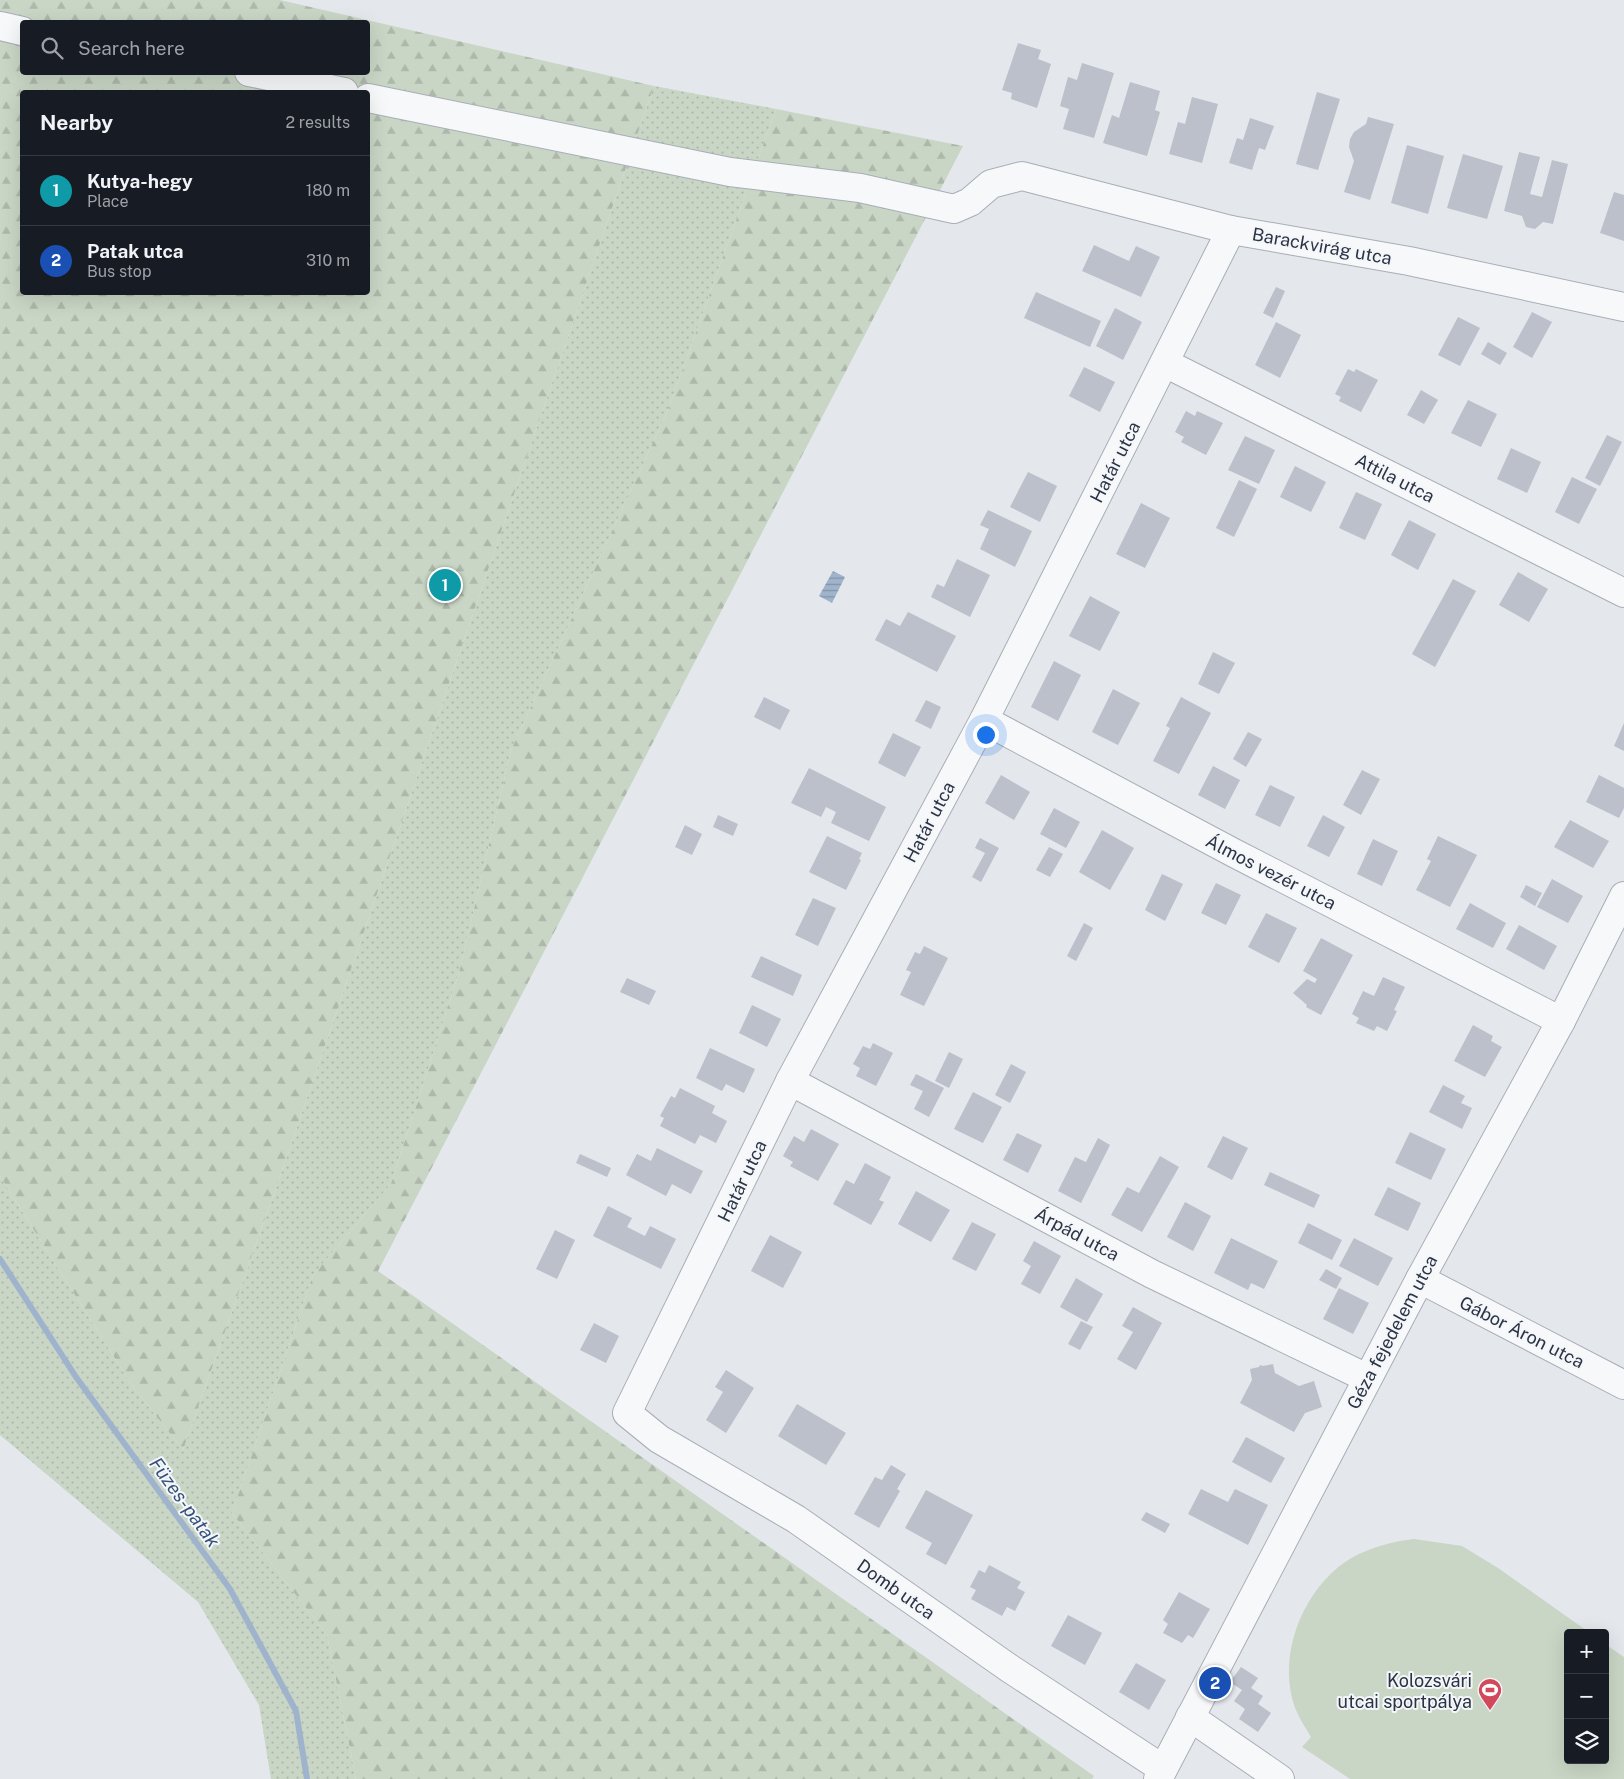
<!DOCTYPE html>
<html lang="en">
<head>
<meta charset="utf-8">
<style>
  :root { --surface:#171b24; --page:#20242c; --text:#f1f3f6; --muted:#9ea1a6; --line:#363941; --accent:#2563eb }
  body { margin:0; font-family:"Public Sans",sans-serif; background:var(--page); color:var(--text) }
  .controls { position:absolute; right:15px; bottom:15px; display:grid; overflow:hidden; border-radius:5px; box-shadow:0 5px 20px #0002 }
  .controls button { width:45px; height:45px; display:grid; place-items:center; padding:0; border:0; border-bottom:1px solid var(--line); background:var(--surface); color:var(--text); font:25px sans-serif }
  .you { position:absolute; left:985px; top:734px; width:18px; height:18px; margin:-12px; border:4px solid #fff; border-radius:50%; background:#1a73e8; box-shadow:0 0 0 8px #1a73e833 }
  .badge { display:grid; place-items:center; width:32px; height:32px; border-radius:50%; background:var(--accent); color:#fff; font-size:16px; font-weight:700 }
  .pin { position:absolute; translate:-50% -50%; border:2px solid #fff; box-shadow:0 1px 5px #0006 }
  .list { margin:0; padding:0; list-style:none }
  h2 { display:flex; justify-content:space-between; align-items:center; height:65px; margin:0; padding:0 20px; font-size:21px }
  h2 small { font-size:16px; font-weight:400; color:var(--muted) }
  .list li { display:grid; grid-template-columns:32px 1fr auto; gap:15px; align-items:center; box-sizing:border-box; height:70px; padding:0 20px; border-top:1px solid var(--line) }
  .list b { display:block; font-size:19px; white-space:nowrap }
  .list p { margin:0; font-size:16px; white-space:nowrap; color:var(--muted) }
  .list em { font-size:16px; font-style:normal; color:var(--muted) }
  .icon { flex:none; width:28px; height:28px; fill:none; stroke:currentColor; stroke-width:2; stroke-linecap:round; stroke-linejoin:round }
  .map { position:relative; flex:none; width:1624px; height:1779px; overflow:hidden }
  .search { position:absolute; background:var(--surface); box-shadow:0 5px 20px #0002; left:20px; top:20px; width:350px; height:55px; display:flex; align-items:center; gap:12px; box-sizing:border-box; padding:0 18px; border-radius:5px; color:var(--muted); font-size:19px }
  .panel { position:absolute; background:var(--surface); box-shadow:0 5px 20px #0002; left:20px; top:90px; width:350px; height:205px; border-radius:5px }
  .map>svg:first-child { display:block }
  .green { fill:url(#green-dots) }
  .forest { fill:url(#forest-firs); fill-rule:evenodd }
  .pitch { fill:#c9d6c5 }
  .water { fill:url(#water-rules) }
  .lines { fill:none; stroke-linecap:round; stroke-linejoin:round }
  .stream { stroke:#9fb4cc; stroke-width:6 }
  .building { fill:#bbc0ca }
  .minor-casing { stroke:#a9aeb7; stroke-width:30 }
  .minor { stroke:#f7f8fa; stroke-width:28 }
  .labels { text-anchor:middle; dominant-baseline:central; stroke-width:4; stroke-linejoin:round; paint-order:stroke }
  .street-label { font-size:18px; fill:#2b3445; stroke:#f4f6f9 }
  .poi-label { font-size:18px; fill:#2b3445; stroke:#f4f6f9; text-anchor:end }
  .water-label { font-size:19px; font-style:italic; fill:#34527a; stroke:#f4f6f9 }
</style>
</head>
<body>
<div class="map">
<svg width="1624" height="1779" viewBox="0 0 1624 1779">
  <defs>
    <pattern id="green-dots" width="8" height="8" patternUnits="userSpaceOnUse" patternTransform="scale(1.25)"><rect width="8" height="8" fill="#c9d6c5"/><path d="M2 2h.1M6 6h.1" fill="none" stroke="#adb8ab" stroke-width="1.8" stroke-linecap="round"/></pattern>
    <pattern id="forest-firs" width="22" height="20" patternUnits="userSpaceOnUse" patternTransform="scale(1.25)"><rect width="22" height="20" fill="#c9d6c5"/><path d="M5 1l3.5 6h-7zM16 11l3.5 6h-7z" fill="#adb8ab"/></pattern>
    <pattern id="water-rules" width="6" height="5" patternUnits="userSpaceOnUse" patternTransform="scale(1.25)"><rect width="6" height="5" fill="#9fb4cc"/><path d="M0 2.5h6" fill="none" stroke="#8293a7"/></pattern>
  </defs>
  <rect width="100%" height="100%" fill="#e4e7ec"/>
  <!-- green -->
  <path class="green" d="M 654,86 L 776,109 L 668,410 L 511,750 L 460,969 L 391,1184 L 313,1275 L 232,1513 L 327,1635 L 356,1779 L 271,1779 L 259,1705 L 198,1602 L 0,1435 L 0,1176 L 131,1384 L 183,1450 L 284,1165 Z"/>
  <!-- forest -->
  <g class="forest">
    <path d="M 0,0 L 280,0 L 654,86 L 284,1165 L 183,1450 L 131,1384 L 0,1176 ZM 22,22 L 368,22 L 368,72 L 22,72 ZM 22,92 L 368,92 L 368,292 L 22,292 Z"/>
    <path d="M 776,109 L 963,146 L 378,1271 L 1094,1776 L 1092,1779 L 356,1779 L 327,1635 L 232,1513 L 313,1275 L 391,1184 L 460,969 L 511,750 L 668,410 Z"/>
  </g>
  <!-- pitch -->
  <path class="pitch" d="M 1414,1539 L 1462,1546 L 1498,1568 L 1590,1633 L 1568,1633 L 1568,1760 L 1605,1760 L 1605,1644 L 1624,1657 L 1624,1779 L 1350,1779 L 1302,1747 L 1311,1737 C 1306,1728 1300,1720 1296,1710 C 1274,1655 1306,1579 1359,1554 C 1377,1546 1395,1541 1414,1539 Z"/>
  <!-- water -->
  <path class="water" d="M 833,571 L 845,577 L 832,603 L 819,596 Z"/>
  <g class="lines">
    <!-- stream -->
    <path class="stream" d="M 0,1259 L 76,1377 L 230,1589 L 296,1711 L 307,1779"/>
  </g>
  <!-- building -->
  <g class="building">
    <path d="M 1018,43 L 1041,50 L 1038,59 L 1051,64 L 1037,108 L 1011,99 L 1012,93 L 1002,90 Z"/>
    <path d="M 1082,63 L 1114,73 L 1094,138 L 1063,129 L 1069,109 L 1060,106 L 1068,77 L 1077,80 Z"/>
    <path d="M 1130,82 L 1160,91 L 1155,110 L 1160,112 L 1147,156 L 1103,143 L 1112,115 L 1119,118 Z"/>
    <path d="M 1317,92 L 1340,99 L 1318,170 L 1296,164 Z"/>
    <path d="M 1192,97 L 1218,104 L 1202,163 L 1169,154 L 1178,122 L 1185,124 Z"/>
    <path d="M 1368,117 L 1394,124 L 1370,200 L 1344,192 L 1354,161 L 1349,147 L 1350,139 L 1354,132 L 1366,124 Z"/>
    <path d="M 1250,118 L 1274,126 L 1265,150 L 1259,148 L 1252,170 L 1229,163 L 1237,138 L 1243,140 Z"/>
    <path d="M 1407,145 L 1444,156 L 1428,214 L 1391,203 Z"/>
    <path d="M 1519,152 L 1540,157 L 1530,194 L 1542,197 L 1552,160 L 1568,164 L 1553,224 L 1543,222 L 1535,229 L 1526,227 L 1522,216 L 1504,211 Z"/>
    <path d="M 1463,154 L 1503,166 L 1487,219 L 1447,208 Z"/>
    <path d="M 1614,192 L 1624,195 L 1624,241 L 1600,233 Z"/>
    <path d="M 1094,245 L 1129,261 L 1136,246 L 1160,257 L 1141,297 L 1082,271 Z"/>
    <path d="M 1276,287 L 1285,291 L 1273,318 L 1263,313 Z"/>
    <path d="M 1036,292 L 1101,321 L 1090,347 L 1024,318 Z"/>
    <path d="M 1115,308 L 1142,322 L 1123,360 L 1096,346 Z"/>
    <path d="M 1532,312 L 1552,322 L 1532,358 L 1513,347 Z"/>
    <path d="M 1458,317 L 1480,328 L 1460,366 L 1438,355 Z"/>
    <path d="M 1276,322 L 1301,335 L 1280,378 L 1255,365 Z"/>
    <path d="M 1488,342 L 1507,353 L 1500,365 L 1481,354 Z"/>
    <path d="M 1084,367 L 1115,382 L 1100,412 L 1069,396 Z"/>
    <path d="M 1348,369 L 1354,372 L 1356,369 L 1378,380 L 1361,412 L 1339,401 L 1341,397 L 1335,394 Z"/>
    <path d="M 1421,390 L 1438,400 L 1424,424 L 1407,415 Z"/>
    <path d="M 1468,400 L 1497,414 L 1481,447 L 1451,433 Z"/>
    <path d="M 1186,411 L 1195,416 L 1197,411 L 1223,423 L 1206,455 L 1181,442 L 1184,437 L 1175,432 Z"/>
    <path d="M 1607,435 L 1622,442 L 1600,486 L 1585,478 Z"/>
    <path d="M 1245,436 L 1275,450 L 1259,484 L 1228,470 Z"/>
    <path d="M 1511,448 L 1541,462 L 1527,493 L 1497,479 Z"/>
    <path d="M 1295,466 L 1326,482 L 1311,512 L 1280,497 Z"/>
    <path d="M 1028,472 L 1057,486 L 1040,522 L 1010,507 Z"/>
    <path d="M 1572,477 L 1597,489 L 1579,524 L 1555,512 Z"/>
    <path d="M 1239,480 L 1257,489 L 1234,537 L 1216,528 Z"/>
    <path d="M 1356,492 L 1382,504 L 1365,540 L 1339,528 Z"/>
    <path d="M 1141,503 L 1170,518 L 1145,568 L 1116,554 Z"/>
    <path d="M 988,510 L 1032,531 L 1015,567 L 980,549 L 989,529 L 980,525 Z"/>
    <path d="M 1409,520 L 1436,534 L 1418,570 L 1391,555 Z"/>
    <path d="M 957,559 L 990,575 L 970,617 L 931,597 L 937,584 L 944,587 Z"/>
    <path d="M 1518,572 L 1548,589 L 1529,622 L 1499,605 Z"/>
    <path d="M 1453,579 L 1476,591 L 1435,667 L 1412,654 Z"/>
    <path d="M 1090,596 L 1120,612 L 1100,651 L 1069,636 Z"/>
    <path d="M 908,612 L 956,636 L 937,672 L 875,640 L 886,619 L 900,626 Z"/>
    <path d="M 1213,652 L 1235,663 L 1219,694 L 1198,684 Z"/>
    <path d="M 1054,661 L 1081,675 L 1058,721 L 1031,707 Z"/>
    <path d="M 1113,689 L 1140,703 L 1118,745 L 1092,732 Z"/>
    <path d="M 764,697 L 790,710 L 780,730 L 754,717 Z"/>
    <path d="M 1181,697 L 1211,713 L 1179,774 L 1153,761 L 1170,728 L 1166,726 Z"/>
    <path d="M 926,700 L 941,707 L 931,729 L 915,721 Z"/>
    <path d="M 1624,723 L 1624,751 L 1614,746 Z"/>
    <path d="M 1248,732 L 1262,739 L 1246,767 L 1233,759 Z"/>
    <path d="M 893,733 L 921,747 L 905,777 L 878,763 Z"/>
    <path d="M 1213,766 L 1240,780 L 1225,809 L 1198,795 Z"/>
    <path d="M 809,768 L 886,807 L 869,841 L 831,823 L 836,812 L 826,807 L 821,817 L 791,803 Z"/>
    <path d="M 1362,770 L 1380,779 L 1361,815 L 1343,805 Z"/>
    <path d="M 1001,775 L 1030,792 L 1014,820 L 985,803 Z"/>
    <path d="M 1599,775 L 1624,788 L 1624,808 L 1619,818 L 1586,802 Z"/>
    <path d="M 1270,785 L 1295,797 L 1280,827 L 1255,815 Z"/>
    <path d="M 1054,808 L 1080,822 L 1066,848 L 1040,834 Z"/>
    <path d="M 718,815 L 738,824 L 733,836 L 713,827 Z"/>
    <path d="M 1323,815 L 1345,827 L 1329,857 L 1307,846 Z"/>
    <path d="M 1570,820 L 1609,841 L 1593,868 L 1554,847 Z"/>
    <path d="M 685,825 L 702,834 L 692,855 L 675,847 Z"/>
    <path d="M 1102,830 L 1134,848 L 1110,890 L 1079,872 Z"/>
    <path d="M 827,836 L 862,853 L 859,859 L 861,860 L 846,890 L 809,872 Z"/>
    <path d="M 1438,836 L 1477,855 L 1450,907 L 1416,890 L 1431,861 L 1427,859 Z"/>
    <path d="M 980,838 L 999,848 L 981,882 L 972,877 L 985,853 L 975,848 Z"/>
    <path d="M 1373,839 L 1398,851 L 1382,886 L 1357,874 Z"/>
    <path d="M 1049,847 L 1063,854 L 1050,877 L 1036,870 Z"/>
    <path d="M 1162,874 L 1183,884 L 1165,921 L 1145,910 Z"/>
    <path d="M 1552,879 L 1583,896 L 1568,923 L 1537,907 Z"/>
    <path d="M 1216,883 L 1241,895 L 1226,925 L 1201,913 Z"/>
    <path d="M 1526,885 L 1542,893 L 1535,906 L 1520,897 Z"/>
    <path d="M 813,898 L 836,908 L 818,946 L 795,935 Z"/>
    <path d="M 1470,903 L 1506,923 L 1493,948 L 1456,929 Z"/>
    <path d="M 1266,913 L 1297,928 L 1279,963 L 1248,947 Z"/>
    <path d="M 1084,923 L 1093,928 L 1076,961 L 1067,956 Z"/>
    <path d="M 1519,925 L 1557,946 L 1544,970 L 1506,949 Z"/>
    <path d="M 1321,938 L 1353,955 L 1321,1015 L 1306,1007 L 1307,1005 L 1293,993 L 1307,979 L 1315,983 L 1317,979 L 1303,971 Z"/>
    <path d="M 924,946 L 948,958 L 924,1006 L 900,995 L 911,972 L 906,970 L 915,952 L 920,954 Z"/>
    <path d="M 761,956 L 802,975 L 793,996 L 751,977 Z"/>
    <path d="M 1383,977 L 1405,987 L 1394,1010 L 1397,1011 L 1387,1031 L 1377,1026 L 1374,1031 L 1356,1023 L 1359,1018 L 1352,1014 L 1363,991 L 1374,996 Z"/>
    <path d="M 627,978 L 656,991 L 649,1005 L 620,992 Z"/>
    <path d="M 752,1005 L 781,1019 L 767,1047 L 739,1033 Z"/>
    <path d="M 1473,1025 L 1493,1036 L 1491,1041 L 1502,1047 L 1485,1077 L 1454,1061 Z"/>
    <path d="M 873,1043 L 893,1053 L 876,1086 L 856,1076 L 860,1068 L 853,1064 L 863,1046 L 870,1049 Z"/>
    <path d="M 710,1048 L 755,1069 L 744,1093 L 726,1084 L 722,1091 L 696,1078 Z"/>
    <path d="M 949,1052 L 963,1059 L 949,1088 L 935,1081 Z"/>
    <path d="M 1011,1064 L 1026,1072 L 1010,1103 L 995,1095 Z"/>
    <path d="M 916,1074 L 944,1088 L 929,1117 L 914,1109 L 923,1091 L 910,1085 Z"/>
    <path d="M 1443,1085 L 1465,1096 L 1461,1103 L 1472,1108 L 1462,1129 L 1429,1112 Z"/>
    <path d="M 680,1088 L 715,1106 L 712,1113 L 727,1121 L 716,1143 L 700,1135 L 695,1144 L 660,1126 L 664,1118 L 660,1116 L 671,1096 L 675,1098 Z"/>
    <path d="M 973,1092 L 1002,1107 L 983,1143 L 954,1129 Z"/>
    <path d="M 811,1129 L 839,1144 L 818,1181 L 790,1166 L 793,1162 L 783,1156 L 794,1136 L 804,1142 Z"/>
    <path d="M 1410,1132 L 1446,1149 L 1431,1180 L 1395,1163 Z"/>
    <path d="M 1017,1133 L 1042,1145 L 1028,1173 L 1003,1160 Z"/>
    <path d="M 1223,1136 L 1248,1148 L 1232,1180 L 1207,1167 Z"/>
    <path d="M 1098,1138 L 1110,1145 L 1081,1203 L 1058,1191 L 1075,1157 L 1086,1162 Z"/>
    <path d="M 657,1148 L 703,1171 L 691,1194 L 672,1184 L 666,1196 L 626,1175 L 637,1154 L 651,1161 Z"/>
    <path d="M 580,1154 L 611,1168 L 607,1177 L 576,1163 Z"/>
    <path d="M 1160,1156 L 1179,1167 L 1142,1232 L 1111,1215 L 1127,1187 L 1139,1193 Z"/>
    <path d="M 865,1163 L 891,1177 L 879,1200 L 884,1202 L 871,1225 L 833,1204 L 846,1180 L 854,1184 Z"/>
    <path d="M 1270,1172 L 1320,1195 L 1314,1208 L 1264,1185 Z"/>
    <path d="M 1388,1187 L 1421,1203 L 1408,1231 L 1374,1215 Z"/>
    <path d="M 916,1191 L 950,1210 L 931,1242 L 898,1224 Z"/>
    <path d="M 1185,1202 L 1211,1216 L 1193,1251 L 1167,1237 Z"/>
    <path d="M 608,1206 L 632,1218 L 627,1227 L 645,1236 L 650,1226 L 676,1239 L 661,1269 L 593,1236 Z"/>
    <path d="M 972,1222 L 996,1234 L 976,1271 L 952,1259 Z"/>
    <path d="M 1308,1223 L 1342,1240 L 1332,1260 L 1298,1243 Z"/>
    <path d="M 555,1230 L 575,1240 L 557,1279 L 536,1269 Z"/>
    <path d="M 770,1235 L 802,1252 L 783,1288 L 751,1271 Z"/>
    <path d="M 1231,1238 L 1278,1261 L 1264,1289 L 1251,1283 L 1248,1290 L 1214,1273 Z"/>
    <path d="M 1354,1238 L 1393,1258 L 1378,1286 L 1339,1266 Z"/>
    <path d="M 1034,1241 L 1061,1256 L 1040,1294 L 1021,1284 L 1031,1266 L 1023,1261 Z"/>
    <path d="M 1326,1269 L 1342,1278 L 1336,1289 L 1319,1280 Z"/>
    <path d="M 1076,1278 L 1103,1294 L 1087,1322 L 1060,1307 Z"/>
    <path d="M 1339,1288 L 1369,1303 L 1353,1334 L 1323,1319 Z"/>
    <path d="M 1133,1307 L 1162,1323 L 1136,1370 L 1117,1359 L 1133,1332 L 1122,1326 Z"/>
    <path d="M 1081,1321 L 1093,1327 L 1080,1350 L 1068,1344 Z"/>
    <path d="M 594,1323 L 619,1336 L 606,1363 L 580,1350 Z"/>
    <path d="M 1273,1364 L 1275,1373 L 1299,1386 L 1314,1381 L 1322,1407 L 1305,1413 L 1294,1432 L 1240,1403 L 1252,1380 L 1250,1369 L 1259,1367 L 1260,1365 L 1263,1366 Z"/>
    <path d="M 726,1370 L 754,1388 L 726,1433 L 706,1420 L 723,1392 L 715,1387 Z"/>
    <path d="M 797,1404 L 846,1433 L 826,1465 L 778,1436 Z"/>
    <path d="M 1246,1437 L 1285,1458 L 1271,1483 L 1232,1462 Z"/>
    <path d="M 891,1465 L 906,1474 L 897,1489 L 900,1491 L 879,1528 L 854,1514 L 875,1477 L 882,1480 Z"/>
    <path d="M 1201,1489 L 1228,1502 L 1235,1489 L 1268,1505 L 1248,1545 L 1188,1514 Z"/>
    <path d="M 926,1490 L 973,1515 L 946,1565 L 926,1554 L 932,1543 L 905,1528 Z"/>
    <path d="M 1146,1512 L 1170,1524 L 1165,1533 L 1141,1520 Z"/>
    <path d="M 989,1565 L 1021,1582 L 1017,1588 L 1025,1592 L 1015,1611 L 1007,1607 L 1002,1616 L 971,1599 L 976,1590 L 970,1587 L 979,1570 L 985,1573 Z"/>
    <path d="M 1179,1592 L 1210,1609 L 1193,1638 L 1188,1635 L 1182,1643 L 1163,1633 L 1168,1624 L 1163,1620 Z"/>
    <path d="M 1068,1615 L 1102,1633 L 1085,1665 L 1051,1646 Z"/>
    <path d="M 1136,1663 L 1166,1680 L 1149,1710 L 1119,1692 Z"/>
    <path d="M 1241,1667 L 1258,1678 L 1251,1688 L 1263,1696 L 1258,1704 L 1271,1713 L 1258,1732 L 1239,1719 L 1245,1709 L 1234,1701 L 1242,1690 L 1230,1682 Z"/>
  </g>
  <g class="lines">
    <!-- minor casing -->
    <g class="minor-casing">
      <g id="minor">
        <path d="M 0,26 L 22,31"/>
        <path d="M 249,72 L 344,92"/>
        <path d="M 368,98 L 730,172 L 860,188 L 954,209 L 970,202 L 991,184 L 1022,176 L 1231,230 L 1409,261 L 1624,307"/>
        <path d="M 1165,363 L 1624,593"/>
        <path d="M 984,720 L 1234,853 L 1561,1021"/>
        <path d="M 790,1081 L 1152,1274 L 1367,1378"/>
        <path d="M 1420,1279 L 1624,1385"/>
        <path d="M 1190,1717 L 1280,1779"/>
        <path d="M 1163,1769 L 1009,1668 L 796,1519 L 659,1439 L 627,1413 L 790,1081 L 984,720 L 1231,230"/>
        <path d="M 1158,1779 L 1420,1279 L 1561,1021 L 1624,896"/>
      </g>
    </g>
    <!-- minor -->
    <use href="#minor" class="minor"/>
  </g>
  <!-- icons -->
  <defs>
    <g id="stadium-pin" transform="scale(1.25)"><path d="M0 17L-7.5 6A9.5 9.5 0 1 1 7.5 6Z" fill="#d1495b" stroke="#f4f6f9"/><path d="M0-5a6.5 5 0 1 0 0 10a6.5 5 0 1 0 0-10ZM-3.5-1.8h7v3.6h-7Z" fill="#fff"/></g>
  </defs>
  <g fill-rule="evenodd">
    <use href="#stadium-pin" x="1490" y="1690"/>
  </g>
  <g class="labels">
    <!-- street labels -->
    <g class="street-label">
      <text transform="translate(1322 246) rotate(10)">Barackvirág utca</text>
      <text transform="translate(1115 462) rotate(-63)">Határ utca</text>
      <text transform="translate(1395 478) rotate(27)">Attila utca</text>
      <text transform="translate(929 822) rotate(-62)">Határ utca</text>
      <text transform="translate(1271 872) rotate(27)">Álmos vezér utca</text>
      <text transform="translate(742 1181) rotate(-64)">Határ utca</text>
      <text transform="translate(1077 1234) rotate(28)">Árpád utca</text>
      <text transform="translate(1392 1332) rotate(-62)">Géza fejedelem utca</text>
      <text transform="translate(1522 1332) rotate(27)">Gábor Áron utca</text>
      <text transform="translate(896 1589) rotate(35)">Domb utca</text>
    </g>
    <!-- poi labels -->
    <g class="poi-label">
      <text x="1472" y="1680">Kolozsvári<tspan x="1472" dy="21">utcai sportpálya</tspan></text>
    </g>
    <!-- water labels -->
    <g class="water-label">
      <text transform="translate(185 1502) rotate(54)">Füzes-patak</text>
    </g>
  </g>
</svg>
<div class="controls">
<button>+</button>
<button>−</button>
<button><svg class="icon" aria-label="layers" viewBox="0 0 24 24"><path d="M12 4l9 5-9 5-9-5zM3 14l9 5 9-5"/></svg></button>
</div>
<div class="you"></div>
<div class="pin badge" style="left:445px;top:585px;background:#0f9aa8">1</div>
<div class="pin badge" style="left:1215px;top:1683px;background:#1a4fb4">2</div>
<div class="search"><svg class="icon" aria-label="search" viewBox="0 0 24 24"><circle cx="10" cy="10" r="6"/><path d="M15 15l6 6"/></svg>Search here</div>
<section class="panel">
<h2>Nearby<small>2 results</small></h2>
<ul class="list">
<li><span class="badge" style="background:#0f9aa8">1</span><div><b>Kutya-hegy</b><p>Place</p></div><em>180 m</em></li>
<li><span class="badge" style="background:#1a4fb4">2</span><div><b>Patak utca</b><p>Bus stop</p></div><em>310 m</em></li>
</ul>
</section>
</div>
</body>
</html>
